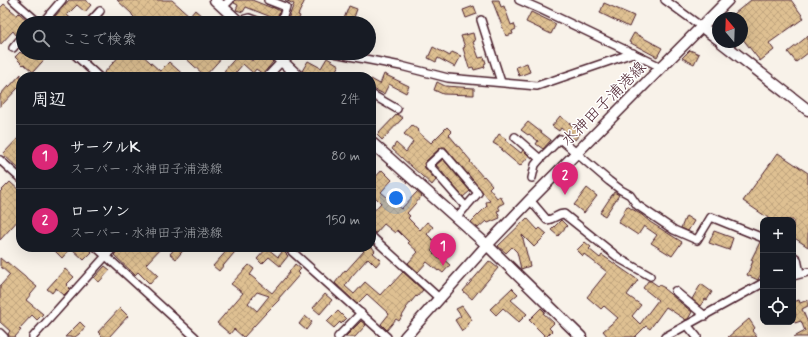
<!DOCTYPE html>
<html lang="ja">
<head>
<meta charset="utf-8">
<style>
  :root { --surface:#171b24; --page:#242831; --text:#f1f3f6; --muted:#9ea1a6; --line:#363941; --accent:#db2777 }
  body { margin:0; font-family:Mynerve,"Klee One",sans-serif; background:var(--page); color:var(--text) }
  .controls { position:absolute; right:12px; bottom:12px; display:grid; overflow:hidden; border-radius:8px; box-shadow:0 4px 16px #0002 }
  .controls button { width:36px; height:36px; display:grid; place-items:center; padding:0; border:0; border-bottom:1px solid var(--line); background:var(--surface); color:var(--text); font:20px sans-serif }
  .compass { position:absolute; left:712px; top:12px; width:36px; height:36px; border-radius:50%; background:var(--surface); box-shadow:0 4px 16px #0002; rotate:341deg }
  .you { position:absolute; left:396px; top:198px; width:14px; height:14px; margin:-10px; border:3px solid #fff; border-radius:50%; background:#1a73e8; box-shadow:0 0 0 6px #1a73e833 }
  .badge { display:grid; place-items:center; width:26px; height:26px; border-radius:50%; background:var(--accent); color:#fff; font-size:13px; font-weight:700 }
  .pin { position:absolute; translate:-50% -33px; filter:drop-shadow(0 1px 2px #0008) }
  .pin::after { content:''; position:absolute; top:21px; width:14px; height:12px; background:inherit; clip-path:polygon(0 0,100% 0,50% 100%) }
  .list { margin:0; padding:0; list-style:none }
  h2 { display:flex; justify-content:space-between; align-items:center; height:52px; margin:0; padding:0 16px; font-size:17px }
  h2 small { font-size:13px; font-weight:400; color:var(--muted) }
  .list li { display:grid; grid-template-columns:26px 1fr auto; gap:12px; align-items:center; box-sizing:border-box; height:64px; padding:0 16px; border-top:1px solid var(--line) }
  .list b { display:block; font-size:15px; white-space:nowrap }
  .list p { margin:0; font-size:13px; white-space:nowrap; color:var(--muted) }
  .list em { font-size:13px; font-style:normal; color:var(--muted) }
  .icon { flex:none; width:22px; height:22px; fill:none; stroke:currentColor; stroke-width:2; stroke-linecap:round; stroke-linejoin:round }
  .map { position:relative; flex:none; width:808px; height:337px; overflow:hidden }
  .search { position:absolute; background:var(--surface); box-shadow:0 4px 16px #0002; left:16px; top:16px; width:360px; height:44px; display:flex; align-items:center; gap:10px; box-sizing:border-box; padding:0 14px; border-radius:22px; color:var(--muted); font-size:15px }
  .panel { position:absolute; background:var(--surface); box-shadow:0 4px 16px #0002; left:16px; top:72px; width:360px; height:180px; border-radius:16px }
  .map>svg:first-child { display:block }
  .building { fill:url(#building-cross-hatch); stroke:#4a1f2b; fill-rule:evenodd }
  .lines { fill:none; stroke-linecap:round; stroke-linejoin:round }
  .street-casing { stroke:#4a1f2b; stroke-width:10 }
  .secondary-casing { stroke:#4a1f2b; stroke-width:13 }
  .street { stroke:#fff; stroke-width:7 }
  .secondary { stroke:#fff; stroke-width:10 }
  .labels { text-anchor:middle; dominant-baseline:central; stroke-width:3; stroke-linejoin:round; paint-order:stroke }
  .street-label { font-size:16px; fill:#4a1f2b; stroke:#fff }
</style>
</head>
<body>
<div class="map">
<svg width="808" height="337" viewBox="0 0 808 337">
  <defs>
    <pattern id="building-cross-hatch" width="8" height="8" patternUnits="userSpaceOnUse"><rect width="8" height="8" fill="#dec092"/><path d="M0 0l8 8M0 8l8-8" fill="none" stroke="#c0a57e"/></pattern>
  </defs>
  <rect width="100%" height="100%" fill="#f8f2e9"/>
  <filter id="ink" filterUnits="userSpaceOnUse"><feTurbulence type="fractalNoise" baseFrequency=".025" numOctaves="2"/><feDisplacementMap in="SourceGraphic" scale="8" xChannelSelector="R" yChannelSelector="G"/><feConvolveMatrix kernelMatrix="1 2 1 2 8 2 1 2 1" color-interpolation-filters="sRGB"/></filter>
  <g filter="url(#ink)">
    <!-- building -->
    <g class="building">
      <path d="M 69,0 L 85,0 L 91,5 L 85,12 L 77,5 L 67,15 L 76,23 L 49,23 Z"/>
      <path d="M 117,0 L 172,0 L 190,16 L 195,10 L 210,23 L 140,23 L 132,15 L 132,14 Z"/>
      <path d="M 235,0 L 252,0 L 272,8 L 272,7 L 280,11 L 276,19 L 246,7 L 243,12 L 236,10 L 238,5 L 234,3 Z"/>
      <path d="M 285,0 L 305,0 L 298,15 L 300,16 L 297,23 L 288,19 L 294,4 Z"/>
      <path d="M 492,0 L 499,0 L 501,7 L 504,6 L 511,25 L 514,24 L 516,29 L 512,31 L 513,34 L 506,36 Z"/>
      <path d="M 751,0 L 791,0 L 804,18 L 769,43 L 774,50 L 760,61 L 742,38 L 742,18 L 729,18 Z"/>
      <path d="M 604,3 L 634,16 L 629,27 L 600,13 Z"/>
      <path d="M 4,4 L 17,15 L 19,13 L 28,21 L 26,23 L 23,23 L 23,26 L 21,28 L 21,29 L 16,35 L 13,31 L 0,45 L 0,8 Z"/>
      <path d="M 349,6 L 357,9 L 352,23 L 349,23 L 343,21 Z"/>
      <path d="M 474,6 L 477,14 L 466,18 L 463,10 Z"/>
      <path d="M 531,12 L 556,24 L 551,34 L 526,22 Z"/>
      <path d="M 473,33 L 475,41 L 473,42 L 479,58 L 484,57 L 486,63 L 484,64 L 485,67 L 474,70 L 473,67 L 469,68 L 463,48 L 465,47 L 461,36 Z"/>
      <path d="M 634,33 L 662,48 L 657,57 L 629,42 Z"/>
      <path d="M 808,36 L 808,53 L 796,62 L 788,52 Z"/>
      <path d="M 433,47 L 450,56 L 452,52 L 461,56 L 455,67 L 438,58 L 436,62 L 428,58 Z"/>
      <path d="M 690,50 L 699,54 L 694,64 L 682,58 Z"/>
      <path d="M 20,52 L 21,53 L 50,53 L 33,72 L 24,64 L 23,65 L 15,57 Z"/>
      <path d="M 122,53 L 140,53 L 160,71 L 169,62 L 186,77 L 106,77 L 103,74 Z"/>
      <path d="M 180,53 L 226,53 L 205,76 Z"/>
      <path d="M 240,53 L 243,53 L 252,61 L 259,53 L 264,53 L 273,62 L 263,74 L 256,69 L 253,73 L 243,64 L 232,77 L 231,77 L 224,71 Z"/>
      <path d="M 327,58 L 339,65 L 336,70 L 350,77 L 313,77 L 302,71 L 308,61 L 321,68 Z"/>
      <path d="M 527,63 L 530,72 L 519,76 L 516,67 Z"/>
      <path d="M 21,74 L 21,86 L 18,89 L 18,88 L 0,107 L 0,95 L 8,86 L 9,87 Z"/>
      <path d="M 384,74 L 409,86 L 406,93 L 389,84 L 384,94 L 371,88 L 371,79 L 380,84 Z"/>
      <path d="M 437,82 L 445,86 L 474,88 L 474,95 L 443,94 L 434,90 Z"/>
      <path d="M 397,114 L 403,118 L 382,140 L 377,135 Z"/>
      <path d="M 560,116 L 574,127 L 575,126 L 582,131 L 575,140 L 561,128 L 559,131 L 552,126 Z"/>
      <path d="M 528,122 L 551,140 L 543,149 L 536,144 L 538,141 L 529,134 L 528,135 L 521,130 Z"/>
      <path d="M 412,125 L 418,130 L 417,131 L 431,143 L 447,127 L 452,132 L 449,135 L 471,161 L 470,162 L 483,177 L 484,176 L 492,185 L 489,188 L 497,198 L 500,196 L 504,203 L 498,206 L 500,210 L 497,211 L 500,218 L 488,223 L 486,221 L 478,228 L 471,222 L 487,206 L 486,202 L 490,201 L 445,147 L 442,147 L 440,148 L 424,163 L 425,168 L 436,180 L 432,185 L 392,149 L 396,143 L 406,152 L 413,142 L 404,134 Z"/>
      <path d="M 499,134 L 506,139 L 505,140 L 521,153 L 523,150 L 529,156 L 520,166 L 501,150 L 503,149 L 493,143 Z"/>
      <path d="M 21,135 L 21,171 L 3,154 Z"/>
      <path d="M 778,153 L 808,173 L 808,247 L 793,237 L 793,220 L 771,220 L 743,201 Z"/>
      <path d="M 443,159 L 470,191 L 463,197 L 436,165 Z"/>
      <path d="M 382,170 L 392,180 L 381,192 L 401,209 L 417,192 L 422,196 L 407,213 L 410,216 L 408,218 L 420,230 L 427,222 L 433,227 L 427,234 L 437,244 L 431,251 L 439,259 L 441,257 L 450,265 L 443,273 L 439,270 L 438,271 L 427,262 L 418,272 L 408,263 L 418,252 L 408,243 L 409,242 L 397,230 L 395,233 L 384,224 L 376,233 L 371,231 L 371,214 L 381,203 L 371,193 L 371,182 Z"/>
      <path d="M 10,182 L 21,192 L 21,217 L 0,240 L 0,192 Z"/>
      <path d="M 587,188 L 597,196 L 584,213 L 574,205 Z"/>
      <path d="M 614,192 L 619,195 L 605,216 L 600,213 Z"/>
      <path d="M 627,206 L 642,215 L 650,222 L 682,242 L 672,256 L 651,243 L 657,235 L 644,226 L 638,235 L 618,222 L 624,213 L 623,213 Z"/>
      <path d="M 686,216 L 694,221 L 688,231 L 681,228 Z"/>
      <path d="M 527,218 L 538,230 L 540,228 L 547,234 L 534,247 L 522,235 L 530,266 L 521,269 L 517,252 L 512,247 L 506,253 L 498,246 Z"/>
      <path d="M 561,220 L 567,226 L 558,236 L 551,230 Z"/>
      <path d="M 714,231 L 733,238 L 729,250 L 709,243 Z"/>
      <path d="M 585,242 L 591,247 L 589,249 L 600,258 L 602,255 L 638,280 L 627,295 L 641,305 L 632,316 L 640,324 L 658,300 L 643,288 L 648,281 L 651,281 L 658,286 L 659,285 L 665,288 L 664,289 L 692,312 L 688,319 L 686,320 L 666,307 L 650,329 L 646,326 L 635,337 L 608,337 L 603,331 L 618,318 L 604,306 L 601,309 L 587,297 L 607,272 L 584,254 L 583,256 L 577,250 Z"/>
      <path d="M 760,242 L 763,243 L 763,265 L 760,270 L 762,271 L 758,280 L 747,275 L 753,261 L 751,260 Z"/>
      <path d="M 57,247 L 87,247 L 92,252 L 84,260 L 71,248 L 62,258 L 54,250 Z"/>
      <path d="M 121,247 L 162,247 L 146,264 L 158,275 L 150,284 L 138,272 L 135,275 L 114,255 Z"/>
      <path d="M 176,247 L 186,247 L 176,259 L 170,254 Z"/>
      <path d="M 230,247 L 239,247 L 219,271 L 213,266 Z"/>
      <path d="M 359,247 L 372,247 L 375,251 L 373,253 L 381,260 L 376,266 L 368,258 L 352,276 L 345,286 L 354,294 L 365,282 L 380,295 L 390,284 L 391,285 L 403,272 L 423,290 L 417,297 L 416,296 L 406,308 L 407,308 L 399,321 L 396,319 L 387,330 L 381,324 L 389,314 L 367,294 L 357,304 L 335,283 L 345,270 L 346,271 L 364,251 Z"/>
      <path d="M 267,248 L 278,257 L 283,251 L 288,256 L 280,266 L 269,257 L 262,264 L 257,259 Z"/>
      <path d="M 0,258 L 6,263 L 7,262 L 37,287 L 26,300 L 43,314 L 37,320 L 32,315 L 19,329 L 21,330 L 15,337 L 11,337 L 9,336 L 8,334 L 10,331 L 0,322 L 0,286 L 10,275 L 0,266 Z"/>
      <path d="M 489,261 L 498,268 L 472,299 L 463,291 Z"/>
      <path d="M 295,264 L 301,269 L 298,272 L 300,274 L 279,298 L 279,300 L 265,314 L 244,337 L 243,337 L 234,329 L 230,334 L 217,323 L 243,293 L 231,284 L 249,265 L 254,269 L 250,275 L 272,293 L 290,272 L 289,272 ZM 257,292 L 269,296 L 257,311 L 248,303 Z"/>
      <path d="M 105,266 L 110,270 L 99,282 L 94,278 Z"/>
      <path d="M 65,269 L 74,277 L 66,285 L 70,289 L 64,295 L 56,288 L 52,293 L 47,289 Z"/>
      <path d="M 701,284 L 712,292 L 707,300 L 705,299 L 700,306 L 692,299 Z"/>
      <path d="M 512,288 L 518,294 L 511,300 L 527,314 L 519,322 L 503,308 L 496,315 L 490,309 Z"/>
      <path d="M 325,294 L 332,300 L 320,314 L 313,308 Z"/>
      <path d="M 799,300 L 800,303 L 808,300 L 808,306 L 802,309 L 808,323 L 808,337 L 794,337 L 805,331 L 801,321 L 795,323 L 793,317 L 796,315 L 793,306 L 793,302 Z"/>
      <path d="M 462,306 L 472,320 L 467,324 L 468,327 L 462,331 L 455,320 L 461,316 L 456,309 Z"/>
      <path d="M 120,308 L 128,316 L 109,337 L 103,337 L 98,332 Z"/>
      <path d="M 541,308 L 545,312 L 543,313 L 554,323 L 549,328 L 552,331 L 546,337 L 529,320 Z"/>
      <path d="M 338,311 L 346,319 L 341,324 L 340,322 L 334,328 L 327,322 Z"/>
      <path d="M 305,316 L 312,322 L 306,330 L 299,324 Z"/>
      <path d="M 749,319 L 755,328 L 752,331 L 757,337 L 728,337 Z"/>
      <path d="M 361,321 L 366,325 L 355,337 L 345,337 Z"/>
      <path d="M 80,322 L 85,327 L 79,334 L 75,337 L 65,337 Z"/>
    </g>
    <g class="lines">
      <!-- street casing -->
      <g class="street-casing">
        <g id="street">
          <path d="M 13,0 L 39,23"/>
          <path d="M 268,0 L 286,7 L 281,23"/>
          <path d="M 519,0 L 542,10 L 661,67"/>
          <path d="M 665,0 L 702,27"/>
          <path d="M 223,7 L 230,0"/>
          <path d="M 481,20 L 501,82"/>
          <path d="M 238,21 L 249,18 L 262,23"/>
          <path d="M 42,23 L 62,0"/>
          <path d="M 89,23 L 100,11"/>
          <path d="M 13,48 L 23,36"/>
          <path d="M 73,53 L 99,77"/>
          <path d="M 334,53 L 401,66 L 448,78 L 537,86 L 633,53"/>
          <path d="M 267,77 L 282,61"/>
          <path d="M 371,94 L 397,109"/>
          <path d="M 515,137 L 540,159"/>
          <path d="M 0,160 L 21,179"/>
          <path d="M 532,178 L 535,165 L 540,159 L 560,139 L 609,181 L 621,190 L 630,195 L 637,205 L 674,230 L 697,240 L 711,217 L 763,238"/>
          <path d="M 530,200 L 547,220 C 555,219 557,214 564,214 L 620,259 L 650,276"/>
          <path d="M 456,218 L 478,193 L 443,152 L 429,165 L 466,207"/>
          <path d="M 371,236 L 439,298"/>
          <path d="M 96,247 L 195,337"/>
          <path d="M 287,247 L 387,337"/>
          <path d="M 793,256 L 797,259 L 800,273"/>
          <path d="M 793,276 L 808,272"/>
          <path d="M 675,291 L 705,316"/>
          <path d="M 687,325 L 697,337"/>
          <path d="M 0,333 L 4,337"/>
          <path d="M 33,337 L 114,247"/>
          <path d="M 338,337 L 361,313"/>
          <path d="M 665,337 L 763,283"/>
        </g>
      </g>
      <!-- secondary casing -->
      <g class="secondary-casing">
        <g id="secondary">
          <path d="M 215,0 L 240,23"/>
          <path d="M 702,27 L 718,39"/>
          <path d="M 721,42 L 808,110"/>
          <path d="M 273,53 L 299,77"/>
          <path d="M 371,142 L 487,245 L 581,337"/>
          <path d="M 405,337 L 487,245 L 530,200 L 728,0"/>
        </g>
      </g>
      <!-- street -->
      <use href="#street" class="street"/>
      <!-- secondary -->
      <use href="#secondary" class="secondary"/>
    </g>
  </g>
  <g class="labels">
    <!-- street labels -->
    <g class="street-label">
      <text transform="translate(604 104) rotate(-45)">水神田子浦港線</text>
    </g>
  </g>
</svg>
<div class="controls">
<button>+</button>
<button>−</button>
<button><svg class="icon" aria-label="locate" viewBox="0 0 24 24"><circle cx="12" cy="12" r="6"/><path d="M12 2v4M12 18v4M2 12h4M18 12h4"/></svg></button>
</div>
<svg class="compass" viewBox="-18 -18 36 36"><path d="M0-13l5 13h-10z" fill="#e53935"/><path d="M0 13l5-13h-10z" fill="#9ea1a6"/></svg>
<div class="you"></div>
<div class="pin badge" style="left:443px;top:266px">1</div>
<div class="pin badge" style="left:565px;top:195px">2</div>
<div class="search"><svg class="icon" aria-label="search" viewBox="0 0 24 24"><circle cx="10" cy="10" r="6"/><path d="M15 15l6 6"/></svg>ここで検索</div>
<section class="panel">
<h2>周辺<small>2件</small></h2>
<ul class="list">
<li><span class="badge">1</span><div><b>サークルK</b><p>スーパー · 水神田子浦港線</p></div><em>80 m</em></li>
<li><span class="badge">2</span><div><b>ローソン</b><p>スーパー · 水神田子浦港線</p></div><em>150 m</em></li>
</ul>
</section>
</div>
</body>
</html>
